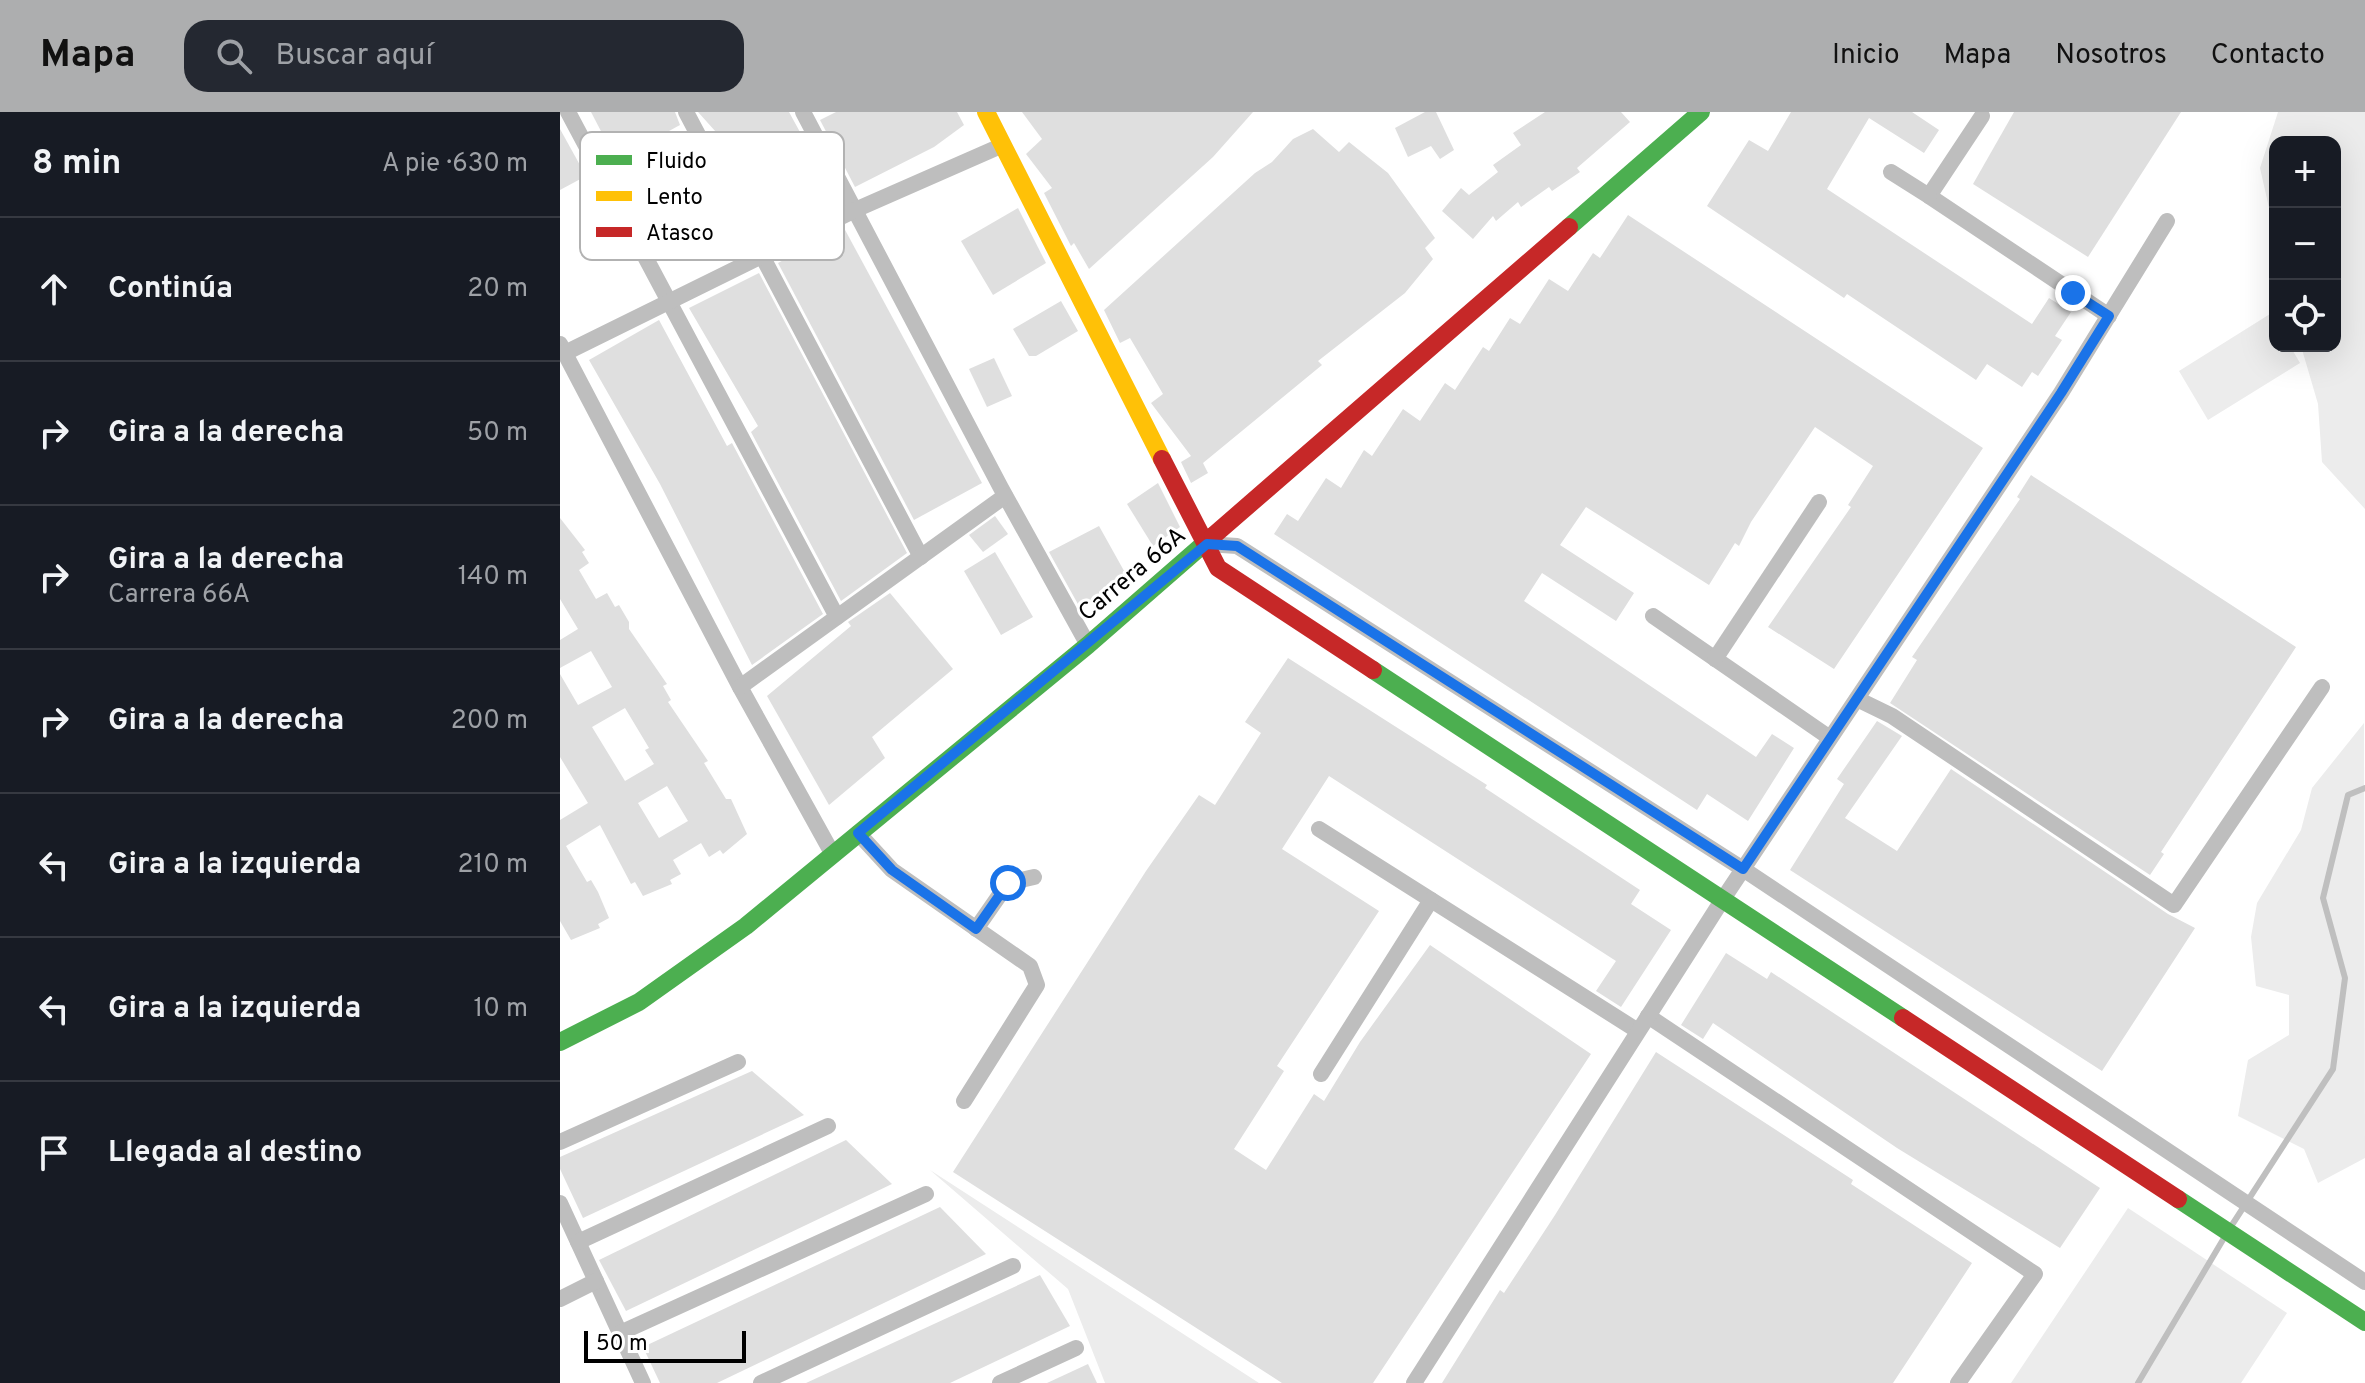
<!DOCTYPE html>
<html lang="es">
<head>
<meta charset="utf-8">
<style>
  :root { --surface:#171b24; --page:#242831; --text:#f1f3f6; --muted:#9ea1a6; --line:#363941; --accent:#adaeaf }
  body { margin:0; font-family:Overpass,sans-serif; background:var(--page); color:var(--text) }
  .controls { position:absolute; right:24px; top:24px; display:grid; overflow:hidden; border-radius:16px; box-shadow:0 8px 32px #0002 }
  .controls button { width:72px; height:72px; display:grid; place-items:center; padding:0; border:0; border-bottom:2px solid var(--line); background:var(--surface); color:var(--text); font:40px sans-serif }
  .scale { position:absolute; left:24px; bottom:20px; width:162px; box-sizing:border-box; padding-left:8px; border:4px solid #000; border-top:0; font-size:22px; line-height:28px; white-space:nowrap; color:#000; -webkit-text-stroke:6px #fff; paint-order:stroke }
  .stop { position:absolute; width:24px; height:24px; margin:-18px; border:6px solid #1a73e8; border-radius:50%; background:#fff }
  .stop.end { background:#1a73e8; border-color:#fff; box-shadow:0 2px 8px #0008 }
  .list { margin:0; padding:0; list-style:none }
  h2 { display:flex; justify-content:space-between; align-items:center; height:104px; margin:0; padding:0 32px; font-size:34px }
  h2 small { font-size:26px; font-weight:400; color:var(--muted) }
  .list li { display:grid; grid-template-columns:52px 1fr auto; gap:24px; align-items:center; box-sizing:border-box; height:144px; padding:0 32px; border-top:2px solid var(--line) }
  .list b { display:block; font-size:30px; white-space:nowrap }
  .list p { margin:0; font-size:26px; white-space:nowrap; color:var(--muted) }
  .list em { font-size:26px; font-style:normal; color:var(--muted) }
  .icon { flex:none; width:44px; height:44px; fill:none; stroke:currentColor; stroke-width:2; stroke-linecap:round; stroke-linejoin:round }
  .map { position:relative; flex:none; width:1805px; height:1271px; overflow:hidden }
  header { display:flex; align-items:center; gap:48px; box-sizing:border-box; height:112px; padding:0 40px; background:var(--accent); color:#111 }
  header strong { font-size:38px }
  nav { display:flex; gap:44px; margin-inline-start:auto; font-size:28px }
  .search { width:560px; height:72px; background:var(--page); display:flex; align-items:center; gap:20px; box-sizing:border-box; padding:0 28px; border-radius:24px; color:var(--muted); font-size:30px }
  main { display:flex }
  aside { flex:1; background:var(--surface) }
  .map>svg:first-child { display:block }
  .green { fill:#ececec }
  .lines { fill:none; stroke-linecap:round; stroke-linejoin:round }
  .stream { stroke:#bfbfbf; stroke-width:6 }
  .building { fill:#dfdfdf; fill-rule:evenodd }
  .street { stroke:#bebebe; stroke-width:16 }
  .fast { stroke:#4caf50; stroke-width:18 }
  .slow { stroke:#ffc107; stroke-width:18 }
  .jam { stroke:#c62828; stroke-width:18 }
  .route { stroke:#1a73e8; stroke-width:10 }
  .labels { text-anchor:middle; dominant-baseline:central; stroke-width:6; stroke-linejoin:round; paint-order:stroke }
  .street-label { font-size:24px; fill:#000; stroke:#fff }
  .key { fill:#fff; stroke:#b2b2b2; stroke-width:2 }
  .key-label { font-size:22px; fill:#000 }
</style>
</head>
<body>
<header>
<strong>Mapa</strong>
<div class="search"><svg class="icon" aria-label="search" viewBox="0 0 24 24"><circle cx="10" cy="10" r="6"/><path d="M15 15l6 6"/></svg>Buscar aquí</div>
<nav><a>Inicio</a><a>Mapa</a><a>Nosotros</a><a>Contacto</a></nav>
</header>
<main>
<aside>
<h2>8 min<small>A pie · 630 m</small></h2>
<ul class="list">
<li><svg class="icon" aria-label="ahead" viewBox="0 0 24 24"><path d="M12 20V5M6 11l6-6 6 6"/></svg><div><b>Continúa</b></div><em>20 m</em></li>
<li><svg class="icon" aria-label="right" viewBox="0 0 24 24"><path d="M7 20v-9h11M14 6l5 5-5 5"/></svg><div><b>Gira a la derecha</b></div><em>50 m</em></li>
<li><svg class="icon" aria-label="right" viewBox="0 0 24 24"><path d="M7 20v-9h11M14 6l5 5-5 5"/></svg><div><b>Gira a la derecha</b><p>Carrera 66A</p></div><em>140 m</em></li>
<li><svg class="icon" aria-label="right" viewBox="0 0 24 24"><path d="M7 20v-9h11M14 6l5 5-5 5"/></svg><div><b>Gira a la derecha</b></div><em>200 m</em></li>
<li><svg class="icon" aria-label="left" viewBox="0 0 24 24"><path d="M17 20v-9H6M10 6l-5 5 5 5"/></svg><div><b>Gira a la izquierda</b></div><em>210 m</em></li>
<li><svg class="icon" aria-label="left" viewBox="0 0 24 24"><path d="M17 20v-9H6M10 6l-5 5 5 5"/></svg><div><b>Gira a la izquierda</b></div><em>10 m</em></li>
<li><svg class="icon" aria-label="arrive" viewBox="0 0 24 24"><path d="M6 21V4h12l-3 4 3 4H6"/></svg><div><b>Llegada al destino</b></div></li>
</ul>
</aside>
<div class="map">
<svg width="1805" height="1271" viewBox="0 0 1805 1271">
  <rect width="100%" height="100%" fill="#fff"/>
  <!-- green -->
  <g class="green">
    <path d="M 1718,0 L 1805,0 L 1805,397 L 1762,350 L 1758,292 L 1741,234 L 1775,234 L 1775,30 L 1715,30 L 1715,122 L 1700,56 Z"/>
    <path d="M 1710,202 L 1715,210 L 1715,234 L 1730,234 L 1740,251 L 1648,308 L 1619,259 Z"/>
    <path d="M 1804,611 L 1805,1046 L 1758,1071 L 1744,1037 L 1678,1004 L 1688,948 L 1729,923 L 1729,883 L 1696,874 L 1691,825 L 1697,791 L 1741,718 L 1752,676 Z"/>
    <path d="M 370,1058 L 699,1271 L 545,1271 L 508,1177 Z"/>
    <path d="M 1568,1096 L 1727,1201 L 1681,1271 L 1451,1271 Z"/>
  </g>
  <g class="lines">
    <!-- stream -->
    <g class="stream">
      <path d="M 1670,1116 L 1773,957 L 1785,866 L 1763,786 L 1788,683 L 1805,676"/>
      <path d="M 1578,1271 L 1664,1126"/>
    </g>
  </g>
  <!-- building -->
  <g class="building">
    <path d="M 31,0 L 115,0 L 120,13 L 56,48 Z"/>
    <path d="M 138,0 L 229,0 L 275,84 L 268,88 L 273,96 L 211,127 L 156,20 Z"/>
    <path d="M 276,0 L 397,0 L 404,13 L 374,35 L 295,75 L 260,8 Z"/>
    <path d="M 462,0 L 693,0 L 653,45 L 529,157 L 514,131 L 511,134 L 484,81 L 492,76 L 466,42 L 482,27 Z"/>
    <path d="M 865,0 L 876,0 L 894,38 L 880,47 L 871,34 L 848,45 L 835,16 Z"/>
    <path d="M 985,0 L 1061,0 L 1070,10 L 1017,56 L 1020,60 L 992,79 L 989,75 L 961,95 L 958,90 L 936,109 L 933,104 L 913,127 L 882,99 L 901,76 L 909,83 L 938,60 L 933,53 L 961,33 L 953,21 Z"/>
    <path d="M 1231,0 L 1352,0 L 1379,18 L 1364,41 L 1309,6 L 1267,77 L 1472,212 L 1489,186 L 1511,200 L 1495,224 L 1502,228 L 1478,264 L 1472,260 L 1462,275 L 1427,252 L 1416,268 L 1287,182 L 1284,186 L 1147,94 L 1189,28 L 1208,39 Z"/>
    <path d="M 1454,0 L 1621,0 L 1528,145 L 1413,72 Z"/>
    <path d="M 0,17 L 26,64 L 0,78 Z"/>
    <path d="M 753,17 L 779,40 L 789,30 L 828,61 L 875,126 L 865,136 L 873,147 L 845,181 L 758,249 L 762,253 L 643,351 L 648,361 L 631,371 L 621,350 L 631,344 L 591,291 L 603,282 L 570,226 L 560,231 L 544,198 L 695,61 L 712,50 L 733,27 Z"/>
    <path d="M 458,96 L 486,151 L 433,183 L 401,129 Z"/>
    <path d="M 1068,103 L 1423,336 L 1274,557 L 1208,515 L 1291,395 L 1288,393 L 1313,354 L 1255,315 L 1191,410 L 1179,434 L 1175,431 L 1149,473 L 1026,395 L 1000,433 L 1074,481 L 1056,509 L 982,461 L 964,489 L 1196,645 L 1212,622 L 1234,636 L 1188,709 L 1147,682 L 1137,698 L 714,422 L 727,402 L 738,409 L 766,366 L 781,376 L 804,338 L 812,344 L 843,297 L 860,309 L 885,271 L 895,278 L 923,235 L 929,239 L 950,206 L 960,212 L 989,167 L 1008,179 L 1033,141 L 1040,146 Z"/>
    <path d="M 284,116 L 422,371 L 354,408 L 218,151 Z"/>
    <path d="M 199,161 L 347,441 L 281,489 L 191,320 L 198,314 L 129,196 Z"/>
    <path d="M 501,189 L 518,219 L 476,244 L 469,244 L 453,217 Z"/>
    <path d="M 99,208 L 167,334 L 172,331 L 263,502 L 192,553 L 100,372 L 29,248 Z"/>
    <path d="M 434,246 L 452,284 L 427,295 L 409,257 Z"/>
    <path d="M 1471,363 L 1736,535 L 1601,740 L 1604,742 L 1590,763 L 1330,591 L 1357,548 L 1352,545 L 1460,387 L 1457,385 Z"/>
    <path d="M 598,371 L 620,415 L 593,434 L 567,392 Z"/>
    <path d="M 435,404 L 448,422 L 423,440 L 409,423 Z"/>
    <path d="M 0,406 L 25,438 L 22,440 L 29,451 L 19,458 L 36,487 L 47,481 L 55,495 L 59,493 L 69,510 L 69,517 L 107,572 L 103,574 L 111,588 L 108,590 L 148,649 L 144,651 L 166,687 L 171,687 L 187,722 L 163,742 L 160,738 L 149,745 L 141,731 L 113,748 L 121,762 L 110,768 L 112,772 L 83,784 L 75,770 L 71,772 L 40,713 L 6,734 L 27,770 L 31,768 L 38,780 L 49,806 L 38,812 L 40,816 L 11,828 L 0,809 L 0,708 L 28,691 L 0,645 L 0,562 L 18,593 L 52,575 L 31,539 L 0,556 L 0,528 L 18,517 L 0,487 ZM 65,596 L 89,636 L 85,638 L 94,652 L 65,669 L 32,615 ZM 107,674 L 128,709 L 99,726 L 78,691 Z"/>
    <path d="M 539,414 L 568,466 L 550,476 L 552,479 L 519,494 L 489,440 Z"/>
    <path d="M 435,440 L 473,505 L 441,523 L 404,459 Z"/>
    <path d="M 330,481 L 393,557 L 312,625 L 325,646 L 269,693 L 207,584 L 291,514 L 288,510 Z"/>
    <path d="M 728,546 L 927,673 L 925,676 L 1080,778 L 1071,792 L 1111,818 L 1061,895 L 1036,879 L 1056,849 L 769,664 L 722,737 L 819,799 L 717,954 L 724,959 L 674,1037 L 706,1058 L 754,982 L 764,989 L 800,930 L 870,833 L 1031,942 L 813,1271 L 722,1271 L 393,1060 L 586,759 L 639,683 L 655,693 L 701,621 L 685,610 Z"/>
    <path d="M 1317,609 L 1342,624 L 1285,706 L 1337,739 L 1391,657 L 1608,802 L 1635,816 L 1542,959 L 1230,758 L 1284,672 L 1277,667 Z"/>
    <path d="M 1166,841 L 1207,867 L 1211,860 L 1540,1076 L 1500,1136 L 1337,1036 L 1153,911 L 1143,927 L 1121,913 Z"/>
    <path d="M 1096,940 L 1293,1068 L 1291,1072 L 1412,1151 L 1333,1271 L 882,1271 L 940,1178 L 944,1181 L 995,1103 Z"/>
    <path d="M 192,959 L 244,1003 L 23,1106 L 0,1057 L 0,1045 Z"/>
    <path d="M 286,1028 L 332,1072 L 66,1199 L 39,1148 Z"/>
    <path d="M 380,1095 L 426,1142 L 157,1271 L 100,1271 L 83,1235 Z"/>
    <path d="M 480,1163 L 510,1214 L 390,1271 L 246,1271 Z"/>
    <path d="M 528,1252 L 537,1271 L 487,1271 Z"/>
  </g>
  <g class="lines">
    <!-- street -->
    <g class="street">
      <path d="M 8,0 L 277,505"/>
      <path d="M 126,0 L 361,445"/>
      <path d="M 243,0 L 441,376 L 528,533"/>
      <path d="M 1422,4 L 1369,84 L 1549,204"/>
      <path d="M 1331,60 L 1369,84"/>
      <path d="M 0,232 L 180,575 L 272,741"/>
      <path d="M 5,241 L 295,98 L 443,33"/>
      <path d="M 647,432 L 677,434 L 1183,757 L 1805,1170"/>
      <path d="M 1093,504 L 1270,626"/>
      <path d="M 1155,547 L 1259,390"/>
      <path d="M 180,575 L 445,384"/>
      <path d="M 1297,587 L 1332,604 L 1614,793 L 1762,575"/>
      <path d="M 759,717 L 1078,919"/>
      <path d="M 298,721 L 332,758 L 470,854 L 477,873 L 404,989"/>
      <path d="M 416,817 L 448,771 L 474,765"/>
      <path d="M 1088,904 L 1475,1162 L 1398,1271"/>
      <path d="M 761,962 L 871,788"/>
      <path d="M 0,1030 L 178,950"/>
      <path d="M 0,1091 L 83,1271"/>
      <path d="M 18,1130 L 268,1014"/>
      <path d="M 0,1187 L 36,1169"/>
      <path d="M 60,1221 L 366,1082"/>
      <path d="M 201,1271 L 453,1154"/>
      <path d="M 440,1271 L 516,1236"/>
      <path d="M 854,1271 L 1161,790 L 1501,281 L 1607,109"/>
    </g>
    <!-- fast -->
    <g class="fast">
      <path d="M 1009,115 L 1141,0"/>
      <path d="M 813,558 L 1343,906"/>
      <path d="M 0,930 L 79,890 L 186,814 L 528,533 L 653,424"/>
      <path d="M 1618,1087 L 1805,1210"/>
    </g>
    <!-- slow -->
    <path class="slow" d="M 426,0 L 602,347"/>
    <!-- jam -->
    <g class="jam">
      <path d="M 602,347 L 658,456 L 813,558"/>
      <path d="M 653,424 L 1009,115"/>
      <path d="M 1343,906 L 1618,1087"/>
    </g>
  </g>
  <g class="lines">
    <!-- route -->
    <path class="route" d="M 448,771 L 416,817 L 332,758 L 298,721 L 647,432 L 677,434 L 1183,757 L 1501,281 L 1549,204 L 1513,181"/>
  </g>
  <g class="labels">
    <!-- street labels -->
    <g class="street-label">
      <text transform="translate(573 463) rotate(-40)">Carrera 66A</text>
    </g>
  </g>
  <!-- legend -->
  <rect x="20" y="20" width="264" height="128" rx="12" class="key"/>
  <rect x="36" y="43" width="36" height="10" fill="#4caf50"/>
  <rect x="36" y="79" width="36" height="10" fill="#ffc107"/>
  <rect x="36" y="115" width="36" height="10" fill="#c62828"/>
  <g class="key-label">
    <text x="86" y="56">Fluido</text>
    <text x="86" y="92">Lento</text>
    <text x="86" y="128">Atasco</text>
  </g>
</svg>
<div class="controls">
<button>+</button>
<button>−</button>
<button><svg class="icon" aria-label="locate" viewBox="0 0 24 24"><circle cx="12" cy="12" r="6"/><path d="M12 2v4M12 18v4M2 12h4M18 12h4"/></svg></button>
</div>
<div class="scale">50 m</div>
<div class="stop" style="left:448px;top:771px"></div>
<div class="stop end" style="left:1513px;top:181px"></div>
</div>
</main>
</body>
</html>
